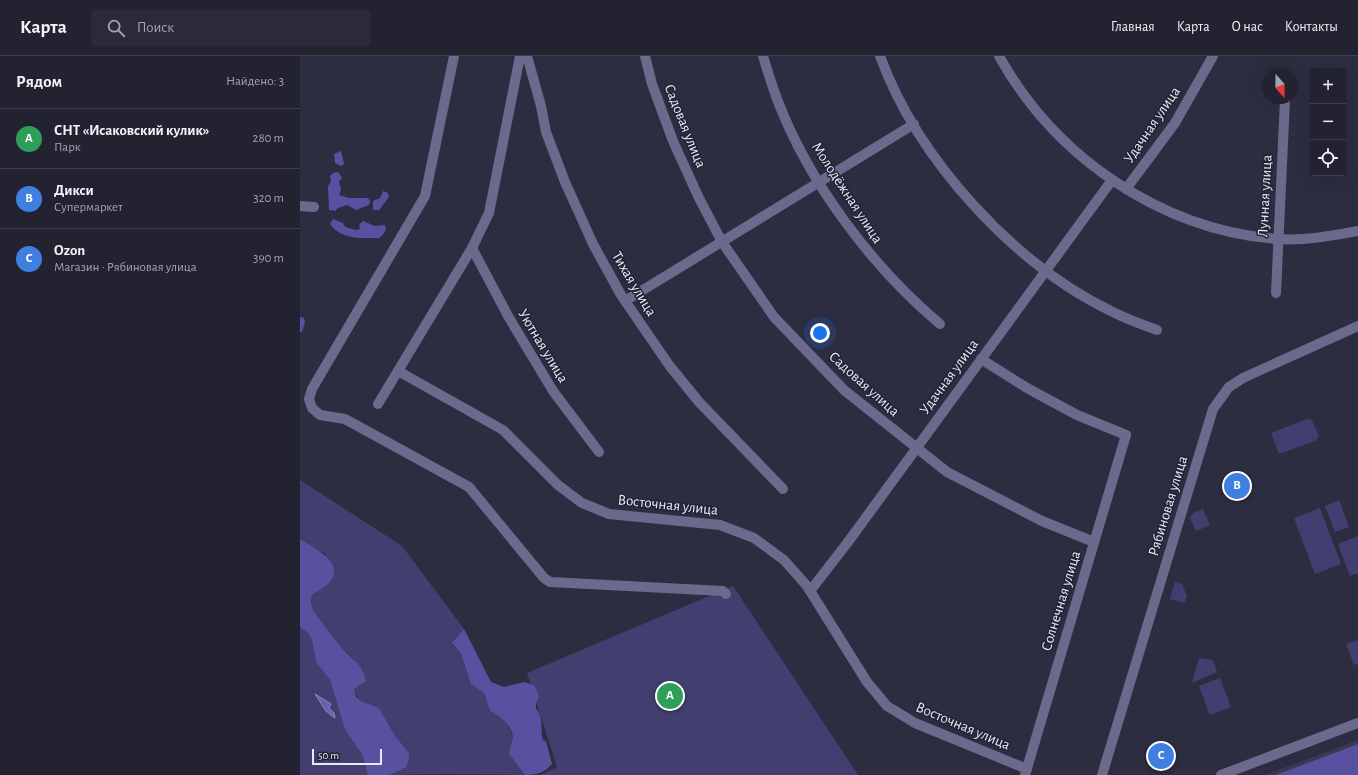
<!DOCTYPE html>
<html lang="ru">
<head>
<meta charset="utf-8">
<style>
  :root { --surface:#222231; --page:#2a2a39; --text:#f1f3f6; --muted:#a2a4ab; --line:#3f3f4d; --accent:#ea580c }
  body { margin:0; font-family:"Alegreya Sans",sans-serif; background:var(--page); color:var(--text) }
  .controls { position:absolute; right:12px; top:12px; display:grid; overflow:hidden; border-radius:4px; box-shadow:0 4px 16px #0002 }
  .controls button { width:36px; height:36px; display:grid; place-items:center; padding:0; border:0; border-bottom:1px solid var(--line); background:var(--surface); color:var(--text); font:20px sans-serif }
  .compass { position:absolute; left:962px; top:12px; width:36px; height:36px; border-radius:50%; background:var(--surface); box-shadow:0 4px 16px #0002; rotate:160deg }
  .scale { position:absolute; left:12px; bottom:10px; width:70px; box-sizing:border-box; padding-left:4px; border:2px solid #e8e9f6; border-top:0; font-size:11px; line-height:14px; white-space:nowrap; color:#e8e9f6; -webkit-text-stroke:3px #242336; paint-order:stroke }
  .you { position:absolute; left:520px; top:277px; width:14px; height:14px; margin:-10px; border:3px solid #fff; border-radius:50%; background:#1a73e8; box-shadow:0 0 0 6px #1a73e833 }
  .badge { display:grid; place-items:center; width:26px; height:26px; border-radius:50%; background:var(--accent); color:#fff; font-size:13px; font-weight:700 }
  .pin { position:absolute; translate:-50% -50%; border:2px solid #fff; box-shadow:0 1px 4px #0006 }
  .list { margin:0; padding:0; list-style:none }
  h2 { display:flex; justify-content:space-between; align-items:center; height:52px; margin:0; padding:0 16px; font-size:17px }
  h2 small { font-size:13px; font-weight:400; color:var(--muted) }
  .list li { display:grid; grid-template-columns:26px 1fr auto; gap:12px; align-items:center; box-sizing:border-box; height:60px; padding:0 16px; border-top:1px solid var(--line) }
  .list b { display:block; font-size:15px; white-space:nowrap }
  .list p { margin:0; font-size:13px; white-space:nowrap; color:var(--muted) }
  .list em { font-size:13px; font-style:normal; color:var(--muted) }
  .icon { flex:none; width:22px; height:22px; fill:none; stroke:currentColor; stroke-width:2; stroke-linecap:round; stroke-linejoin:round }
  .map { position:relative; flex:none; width:1058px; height:719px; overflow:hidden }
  header { display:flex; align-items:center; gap:24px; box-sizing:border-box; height:56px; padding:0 20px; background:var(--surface); border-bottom:1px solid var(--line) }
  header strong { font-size:19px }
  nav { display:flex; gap:22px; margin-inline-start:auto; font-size:14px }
  .search { width:280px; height:36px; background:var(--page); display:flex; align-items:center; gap:10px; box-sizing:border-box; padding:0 14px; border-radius:4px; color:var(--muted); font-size:15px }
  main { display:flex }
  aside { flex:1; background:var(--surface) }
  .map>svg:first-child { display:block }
  .built { fill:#393952 }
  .green { fill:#423f70; fill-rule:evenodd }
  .forest { fill:#58519f }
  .water { fill:#6761b0; stroke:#8e8ac5 }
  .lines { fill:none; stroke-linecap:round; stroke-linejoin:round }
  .minor { stroke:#6b6a8d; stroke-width:10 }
  .labels { text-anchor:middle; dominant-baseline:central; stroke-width:3; stroke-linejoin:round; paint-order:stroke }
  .street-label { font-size:15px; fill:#e8e9f6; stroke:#242336 }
</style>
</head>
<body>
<header>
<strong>Карта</strong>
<div class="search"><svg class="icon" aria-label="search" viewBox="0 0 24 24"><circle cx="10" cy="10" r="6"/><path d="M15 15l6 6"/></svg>Поиск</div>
<nav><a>Главная</a><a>Карта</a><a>О нас</a><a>Контакты</a></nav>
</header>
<main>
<aside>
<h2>Рядом<small>Найдено: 3</small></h2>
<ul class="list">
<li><span class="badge" style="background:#2e9e5b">A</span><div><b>СНТ «Исаковский кулик»</b><p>Парк</p></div><em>280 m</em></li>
<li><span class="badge" style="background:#3f7fe0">B</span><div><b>Дикси</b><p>Супермаркет</p></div><em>320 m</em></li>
<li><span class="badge" style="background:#3f7fe0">C</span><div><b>Ozon</b><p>Магазин · Рябиновая улица</p></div><em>390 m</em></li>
</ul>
</aside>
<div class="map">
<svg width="1058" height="719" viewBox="0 0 1058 719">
  <rect width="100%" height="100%" fill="#2d2d41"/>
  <!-- built -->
  <path class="built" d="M 1058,684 L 1058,719 L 965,719 Z"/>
  <!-- green -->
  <g class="green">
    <path d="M 1007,363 L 1012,364 L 1019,380 L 1015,385 L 979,398 L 971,377 Z"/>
    <path d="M 0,424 L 102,490 L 164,573 L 152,588 L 161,598 L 171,628 L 184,637 L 190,655 C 200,660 215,672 212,685 C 211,690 209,693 209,698 L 225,719 L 148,718 L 89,719 L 99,715 L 109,697 L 94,680 L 79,652 C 67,648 57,646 54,633 L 64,618 C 58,604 51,602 42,592 C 31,581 23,566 13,554 L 11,546 L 12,539 L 30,526 L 25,498 L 0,483 Z"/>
    <path d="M 1039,444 L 1049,471 L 1035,476 L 1025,450 Z"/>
    <path d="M 1020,452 L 1041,508 L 1015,518 L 994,462 Z"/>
    <path d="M 903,453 L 910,469 L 896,475 L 890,462 L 893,457 Z"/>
    <path d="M 1058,480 L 1058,517 L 1050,520 L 1038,488 Z"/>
    <path d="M 875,526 L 882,528 L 887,540 L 885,547 L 870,543 Z"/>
    <path d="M 433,530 L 558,719 L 240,719 L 257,711 L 227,617 Z"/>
    <path d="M 0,571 L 9,578 L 12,584 L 16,606 L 30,624 L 45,674 L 62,698 L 68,719 L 0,719 ZM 24,644 L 31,648 L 29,652 L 34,657 L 35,662 L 26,655 Z"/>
    <path d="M 1058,584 L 1058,608 L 1054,609 L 1046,588 Z"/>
    <path d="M 899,602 L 913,604 L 917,616 L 892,627 Z"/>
    <path d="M 920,622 L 931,651 L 910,659 L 899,630 Z"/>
  </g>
  <!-- forest -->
  <g class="forest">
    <path d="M 41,95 L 44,108 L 41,110 L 35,107 L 34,98 Z"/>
    <path d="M 38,116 L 42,122 L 39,126 L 41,134 L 39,139 L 49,142 L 68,142 L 70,145 L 69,149 L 56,154 L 47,149 L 38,152 L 35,155 L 29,154 C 29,146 28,139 28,130 L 31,126 L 30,120 L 33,117 Z"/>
    <path d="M 83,135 L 88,137 L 89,141 L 79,154 L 73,154 L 73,145 L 80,142 Z"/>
    <path d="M 33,163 L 43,167 L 45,171 L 56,174 L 60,173 L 59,169 L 63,165 L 75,170 L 85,169 C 87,174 84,179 79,182 C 62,182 41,184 30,168 Z"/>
    <path d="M 0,261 L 4,262 L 5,266 L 2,276 L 0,276 Z"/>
    <path d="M 0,483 C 12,490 46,507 30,526 C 26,531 17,535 12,539 L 11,546 L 13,554 C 22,566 31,579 41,591 C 52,605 62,605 66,625 L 54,633 L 56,641 L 63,646 L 79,652 L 95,680 L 109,697 L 109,704 L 106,711 L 99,715 L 89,719 L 68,719 L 62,698 L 45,674 L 30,624 L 16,606 L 12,584 L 9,578 L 0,571 Z"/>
    <path d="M 164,573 L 191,626 L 204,631 L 225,626 L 235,630 L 239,640 C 231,657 240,651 241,664 C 242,671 241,677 243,684 L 246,685 L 252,708 C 245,717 235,719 225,719 L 209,698 C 209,693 211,690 212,685 C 216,672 200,660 190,655 L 184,637 L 171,628 L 161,598 L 152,587 Z"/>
    <path d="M 1058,688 L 1058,719 L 976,719 Z"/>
  </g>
  <!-- water -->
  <path class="water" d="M 15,638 L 31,648 L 29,652 L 34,657 L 35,662 L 26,655 Z"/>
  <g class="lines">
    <!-- minor -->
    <g class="minor">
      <path d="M 154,0 L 125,140 L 12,333 L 9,343 L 12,352 L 20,359 L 45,363 L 169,431 L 244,522 L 250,526 L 423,535 L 426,538"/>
      <path d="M 227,0 L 241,50 L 246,76 L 265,126 L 293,188 L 321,239 L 369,309 L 399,346 L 483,433"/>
      <path d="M 345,0 L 352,28 L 373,85 L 398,140 L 422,186 L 474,261 L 544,334 L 647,416 L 742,465 L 794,486"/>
      <path d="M 463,0 C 467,14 472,29 477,43 C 509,127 572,211 640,268"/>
      <path d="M 580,0 C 618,104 715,210 815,257 C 829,264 843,269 857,274"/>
      <path d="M 699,0 C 755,101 861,174 977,183 C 1004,185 1031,180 1058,175"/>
      <path d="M 826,133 L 875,67 L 913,0"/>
      <path d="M 0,150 L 14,151"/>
      <path d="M 172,192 L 208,260 L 253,335 L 299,396"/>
      <path d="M 976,237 L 985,44"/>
      <path d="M 325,245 L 614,68"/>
      <path d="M 681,303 L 727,332 L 777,359 L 826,379 L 725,719"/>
      <path d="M 98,315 L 203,374 L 258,429 L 282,447 L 309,458 L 420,469 L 454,482 L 484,504 L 507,530 L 567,626 L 587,650 L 615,667 L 727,713"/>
      <path d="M 78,348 L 172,192 L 189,157 L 220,0"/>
      <path d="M 510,535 L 548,486 L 812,124"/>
      <path d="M 802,719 L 913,353 L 929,331 L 943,322 L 1058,270"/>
      <path d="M 921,719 L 1058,667"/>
    </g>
  </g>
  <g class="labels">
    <!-- street labels -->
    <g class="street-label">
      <text transform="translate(852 69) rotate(-56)">Удачная улица</text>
      <text transform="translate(385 70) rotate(68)">Садовая улица</text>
      <text transform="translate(547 137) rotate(57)">Молодёжная улица</text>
      <text transform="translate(965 140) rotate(-87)">Лунная улица</text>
      <text transform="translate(334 228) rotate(59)">Тихая улица</text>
      <text transform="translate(243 290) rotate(59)">Уютная улица</text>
      <text transform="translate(649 321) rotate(-54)">Удачная улица</text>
      <text transform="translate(564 328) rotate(42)">Садовая улица</text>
      <text transform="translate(368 449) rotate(6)">Восточная улица</text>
      <text transform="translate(868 450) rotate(-73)">Рябиновая улица</text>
      <text transform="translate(761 545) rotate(-73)">Солнечная улица</text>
      <text transform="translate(663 670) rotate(23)">Восточная улица</text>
    </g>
  </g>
</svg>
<div class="controls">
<button>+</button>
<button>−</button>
<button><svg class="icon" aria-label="locate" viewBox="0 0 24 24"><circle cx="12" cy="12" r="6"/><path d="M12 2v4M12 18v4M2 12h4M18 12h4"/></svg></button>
</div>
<svg class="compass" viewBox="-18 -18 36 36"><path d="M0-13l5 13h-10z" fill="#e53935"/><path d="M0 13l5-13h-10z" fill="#a2a4ab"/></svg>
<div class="scale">50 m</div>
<div class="you"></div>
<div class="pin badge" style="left:370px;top:640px;background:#2e9e5b">A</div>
<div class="pin badge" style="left:937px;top:430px;background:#3f7fe0">B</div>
<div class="pin badge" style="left:861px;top:700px;background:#3f7fe0">C</div>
</div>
</main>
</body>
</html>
